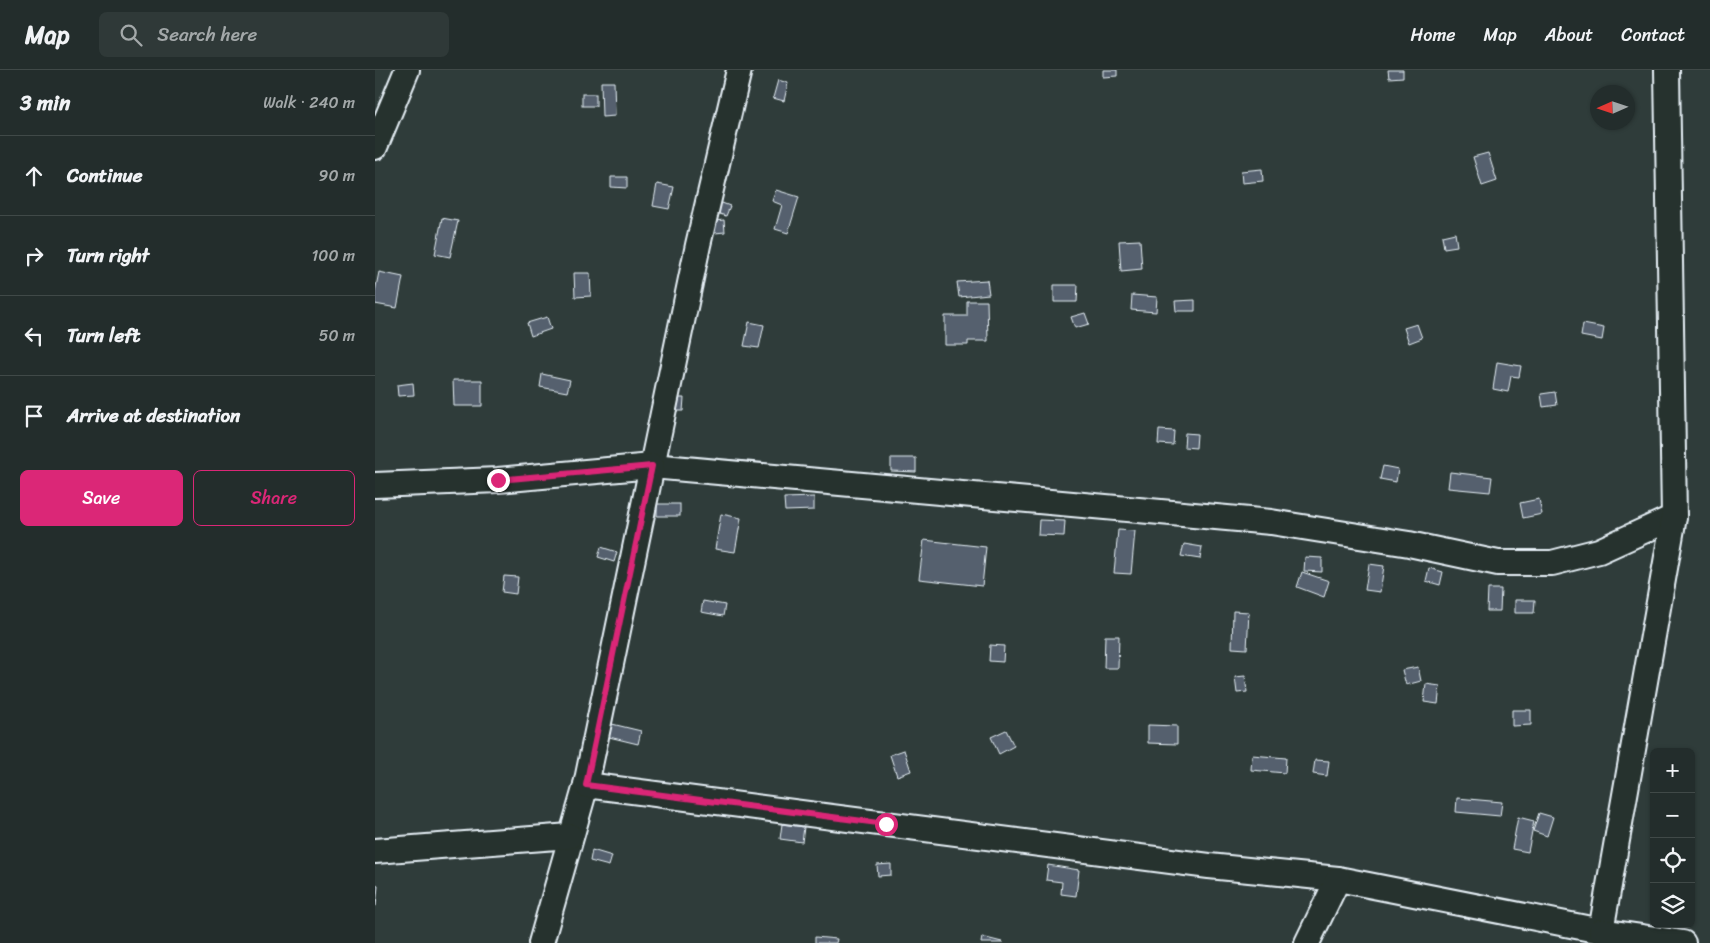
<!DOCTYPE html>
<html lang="en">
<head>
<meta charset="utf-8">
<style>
  :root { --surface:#232d2c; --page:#2f3938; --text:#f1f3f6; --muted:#a3a8a9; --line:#404948; --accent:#db2777 }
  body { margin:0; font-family:Sriracha,sans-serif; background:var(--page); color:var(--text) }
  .controls { position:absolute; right:15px; bottom:15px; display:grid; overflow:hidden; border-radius:8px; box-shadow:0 1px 4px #0004 }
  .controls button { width:45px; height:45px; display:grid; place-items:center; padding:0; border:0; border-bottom:1px solid var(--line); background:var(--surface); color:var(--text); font:25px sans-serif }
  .compass { position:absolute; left:1215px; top:15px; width:45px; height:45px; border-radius:50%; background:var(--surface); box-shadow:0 1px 4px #0004; rotate:267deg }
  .stop { position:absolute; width:15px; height:15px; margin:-11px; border:4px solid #db2777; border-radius:50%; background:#fff }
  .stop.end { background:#db2777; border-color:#fff; box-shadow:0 1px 5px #0008 }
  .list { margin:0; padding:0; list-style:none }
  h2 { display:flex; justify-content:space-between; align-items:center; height:65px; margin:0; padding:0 20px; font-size:21px }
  h2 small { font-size:16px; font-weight:400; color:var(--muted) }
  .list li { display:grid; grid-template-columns:32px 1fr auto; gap:15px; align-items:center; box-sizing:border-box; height:80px; padding:0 20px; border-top:1px solid var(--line) }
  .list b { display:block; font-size:19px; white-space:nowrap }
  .list em { font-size:16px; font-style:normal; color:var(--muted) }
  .actions { display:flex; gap:10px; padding:15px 20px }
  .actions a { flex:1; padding:11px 0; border:1px solid var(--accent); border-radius:8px; text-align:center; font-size:18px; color:var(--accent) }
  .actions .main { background:var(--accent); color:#fff }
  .icon { flex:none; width:28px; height:28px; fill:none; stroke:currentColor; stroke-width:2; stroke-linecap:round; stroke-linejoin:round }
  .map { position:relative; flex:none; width:1335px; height:873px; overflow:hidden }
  header { display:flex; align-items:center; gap:30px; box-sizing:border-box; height:70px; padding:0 25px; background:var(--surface); border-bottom:1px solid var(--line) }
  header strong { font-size:24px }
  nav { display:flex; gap:28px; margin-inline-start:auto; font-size:18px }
  .search { width:350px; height:45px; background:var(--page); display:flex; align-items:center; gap:12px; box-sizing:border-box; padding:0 18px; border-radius:8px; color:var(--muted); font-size:19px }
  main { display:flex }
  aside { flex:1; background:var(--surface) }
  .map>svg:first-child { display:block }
  .building { fill:#55616e; stroke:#e8f1f8 }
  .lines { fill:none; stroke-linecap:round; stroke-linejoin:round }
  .minor-casing { stroke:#e8f1f8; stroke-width:28 }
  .minor { stroke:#26332d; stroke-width:24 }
  .route { stroke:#db2777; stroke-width:6 }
</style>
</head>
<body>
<header>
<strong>Map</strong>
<div class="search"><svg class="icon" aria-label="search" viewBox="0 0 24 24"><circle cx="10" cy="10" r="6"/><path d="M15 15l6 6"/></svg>Search here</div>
<nav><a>Home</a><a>Map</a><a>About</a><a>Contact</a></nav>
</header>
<main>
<aside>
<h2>3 min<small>Walk · 240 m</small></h2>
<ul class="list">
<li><svg class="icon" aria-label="ahead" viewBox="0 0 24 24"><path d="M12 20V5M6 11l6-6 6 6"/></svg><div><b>Continue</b></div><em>90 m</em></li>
<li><svg class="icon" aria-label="right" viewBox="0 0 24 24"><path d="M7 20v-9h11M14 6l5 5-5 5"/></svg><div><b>Turn right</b></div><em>100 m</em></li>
<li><svg class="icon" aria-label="left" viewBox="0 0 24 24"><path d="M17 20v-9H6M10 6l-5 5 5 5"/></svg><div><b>Turn left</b></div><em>50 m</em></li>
<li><svg class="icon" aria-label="arrive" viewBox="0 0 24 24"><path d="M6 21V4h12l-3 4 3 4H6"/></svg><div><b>Arrive at destination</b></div></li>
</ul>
<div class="actions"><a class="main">Save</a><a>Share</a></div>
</aside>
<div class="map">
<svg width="1335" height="873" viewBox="0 0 1335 873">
  <rect width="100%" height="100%" fill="#2f3c3a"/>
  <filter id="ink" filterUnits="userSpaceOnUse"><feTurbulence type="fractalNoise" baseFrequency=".02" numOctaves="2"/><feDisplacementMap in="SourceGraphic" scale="10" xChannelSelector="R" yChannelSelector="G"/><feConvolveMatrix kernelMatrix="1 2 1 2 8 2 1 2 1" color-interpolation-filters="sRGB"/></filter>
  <g filter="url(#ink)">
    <!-- building -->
    <g class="building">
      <path d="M 728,0 L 742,0 L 742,6 L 728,7 Z"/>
      <path d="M 1013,0 L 1028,0 L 1028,7 L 1014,8 Z"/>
      <path d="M 403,10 L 413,13 L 409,31 L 398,28 Z"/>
      <path d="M 226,12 L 239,12 L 240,46 L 227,47 Z"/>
      <rect x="207" y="24" width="14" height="12"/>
      <path d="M 1113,83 L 1122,111 L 1107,116 L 1098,87 Z"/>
      <path d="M 887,99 L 888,111 L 867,113 L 866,101 Z"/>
      <path d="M 236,107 L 252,107 L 252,118 L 236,117 Z"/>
      <path d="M 282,114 L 299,117 L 294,139 L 278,136 Z"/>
      <path d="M 401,120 L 424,127 L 413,163 L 400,159 L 407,135 L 397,131 Z"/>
      <path d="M 336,129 L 355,136 L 351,146 L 332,140 Z"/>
      <path d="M 67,148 L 83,151 L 75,187 L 60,184 Z"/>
      <path d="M 349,150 L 350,162 L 330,164 L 330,152 Z"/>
      <path d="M 1080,163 L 1082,176 L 1069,178 L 1067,166 Z"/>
      <path d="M 765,170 L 767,199 L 746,201 L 744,171 Z"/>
      <path d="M 4,202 L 28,207 L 22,238 L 0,234 L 0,222 Z"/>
      <path d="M 199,203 L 215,203 L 216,226 L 200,227 Z"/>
      <path d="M 612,210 L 614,224 L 584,227 L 582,212 Z"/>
      <path d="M 679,215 L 703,215 L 702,232 L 679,232 Z"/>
      <path d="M 757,225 L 782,227 L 781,242 L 756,240 Z"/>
      <path d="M 820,230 L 820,241 L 801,241 L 800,231 Z"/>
      <path d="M 592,231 L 612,231 L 613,271 L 593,271 L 593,275 L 570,275 L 570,246 L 592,246 Z"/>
      <path d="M 710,243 L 714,254 L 700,258 L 696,247 Z"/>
      <path d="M 172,247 L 176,259 L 156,266 L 152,253 Z"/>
      <path d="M 374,252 L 389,255 L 384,278 L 369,276 Z"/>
      <path d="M 1042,254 L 1047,268 L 1034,273 L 1029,258 Z"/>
      <path d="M 1208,254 L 1229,258 L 1227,270 L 1206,266 Z"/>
      <path d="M 1122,292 L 1146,296 L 1144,307 L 1136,306 L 1133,322 L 1118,319 Z"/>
      <path d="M 167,304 L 195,310 L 192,322 L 165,317 Z"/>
      <path d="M 78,310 L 107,310 L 107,336 L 79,336 Z"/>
      <path d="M 38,313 L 39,325 L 23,326 L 22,315 Z"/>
      <path d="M 1180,322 L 1182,335 L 1168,337 L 1166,324 Z"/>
      <path d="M 298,328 L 309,328 L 308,341 L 297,341 Z"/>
      <path d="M 784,360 L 799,361 L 798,375 L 783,374 Z"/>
      <path d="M 810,363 L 822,364 L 821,378 L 809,377 Z"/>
      <path d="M 516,388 L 541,388 L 541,402 L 516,401 Z"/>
      <path d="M 1008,396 L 1023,399 L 1021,412 L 1005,409 Z"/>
      <path d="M 1075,402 L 1117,407 L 1115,422 L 1073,418 Z"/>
      <path d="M 439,427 L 439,440 L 410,441 L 409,428 Z"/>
      <path d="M 1164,429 L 1167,444 L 1148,448 L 1145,433 Z"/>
      <rect x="282" y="434" width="23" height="12"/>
      <path d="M 346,444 L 366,448 L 360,482 L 340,479 Z"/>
      <path d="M 664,450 L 690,451 L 689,466 L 663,465 Z"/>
      <path d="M 743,460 L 760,461 L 756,504 L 739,503 Z"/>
      <path d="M 549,470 L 611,477 L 607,516 L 544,509 Z"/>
      <path d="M 809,474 L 827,477 L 825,489 L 806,486 Z"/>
      <path d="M 226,477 L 242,482 L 239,492 L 223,487 Z"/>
      <path d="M 930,487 L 947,488 L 947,502 L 929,501 Z"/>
      <path d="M 994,494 L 1009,496 L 1005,522 L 990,520 Z"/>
      <path d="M 1054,498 L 1068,502 L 1065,515 L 1051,511 Z"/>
      <path d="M 927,502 L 954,511 L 949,527 L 922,517 Z"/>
      <path d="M 129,506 L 143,507 L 141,524 L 127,522 Z"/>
      <path d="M 1113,519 L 1126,519 L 1125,541 L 1112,541 Z"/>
      <path d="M 1140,530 L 1160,530 L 1159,543 L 1140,543 Z"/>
      <path d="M 328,531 L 350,535 L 348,546 L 326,542 Z"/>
      <path d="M 858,541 L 874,542 L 872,579 L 857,578 Z"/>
      <path d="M 730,566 L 744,566 L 743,598 L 729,598 Z"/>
      <path d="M 615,575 L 629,576 L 628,592 L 614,591 Z"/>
      <path d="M 1043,597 L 1046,611 L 1031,615 L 1027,600 Z"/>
      <path d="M 870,606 L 872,622 L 862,623 L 860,607 Z"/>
      <path d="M 1051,614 L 1065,616 L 1063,634 L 1049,632 Z"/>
      <path d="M 1137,640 L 1156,640 L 1156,655 L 1137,656 Z"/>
      <path d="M 237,654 L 266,661 L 263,674 L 234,667 Z"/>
      <path d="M 773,655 L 802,656 L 802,674 L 773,673 Z"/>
      <path d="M 631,660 L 639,676 L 624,684 L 616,667 Z"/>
      <path d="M 529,680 L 536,701 L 522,706 L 515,685 Z"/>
      <path d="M 877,685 L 911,688 L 910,703 L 876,700 Z"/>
      <path d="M 940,690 L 954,691 L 952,706 L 938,704 Z"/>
      <path d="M 1082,728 L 1127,732 L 1125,746 L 1081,742 Z"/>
      <path d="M 1164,743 L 1178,747 L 1172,766 L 1158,761 Z"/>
      <path d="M 1143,747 L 1159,751 L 1153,782 L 1137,779 Z"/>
      <path d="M 407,754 L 429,757 L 427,772 L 405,769 Z"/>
      <path d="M 217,780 L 237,786 L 234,796 L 215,791 Z"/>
      <path d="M 516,794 L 516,805 L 503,806 L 502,795 Z"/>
      <path d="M 673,795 L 704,800 L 701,826 L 686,824 L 687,812 L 671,810 Z"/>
      <path d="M 0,815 L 3,816 L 1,836 L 0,836 Z"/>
      <path d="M 440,867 L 462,869 L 461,873 L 440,873 Z"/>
      <path d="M 607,867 L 627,872 L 627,873 L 606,873 Z"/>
    </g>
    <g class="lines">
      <!-- minor casing -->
      <g class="minor-casing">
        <g id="minor">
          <path d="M 364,0 L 323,175 L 277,396 L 896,452 L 1034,474 L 1123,493 L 1177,493 L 1224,481 L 1299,447"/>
          <path d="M 0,77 L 32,0"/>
          <path d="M 0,415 L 123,410 L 277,396 L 211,715 L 166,873"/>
          <path d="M 211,715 L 834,796 L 963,809 L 1226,861 L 1299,447 L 1292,0"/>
          <path d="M 0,781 L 195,766"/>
          <path d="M 1226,861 L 1308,873"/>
          <path d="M 932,873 L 963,809"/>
        </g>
      </g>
      <!-- minor -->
      <use href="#minor" class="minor"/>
    </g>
  </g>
  <g class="lines" filter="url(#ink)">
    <!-- route -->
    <path class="route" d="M 123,410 L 277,396 L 211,715 L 511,754"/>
  </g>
</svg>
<div class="controls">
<button>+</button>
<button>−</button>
<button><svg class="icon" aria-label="locate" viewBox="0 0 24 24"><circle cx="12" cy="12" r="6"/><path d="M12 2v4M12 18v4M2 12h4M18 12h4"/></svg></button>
<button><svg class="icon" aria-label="layers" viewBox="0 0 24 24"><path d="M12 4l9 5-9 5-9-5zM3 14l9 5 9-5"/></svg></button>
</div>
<svg class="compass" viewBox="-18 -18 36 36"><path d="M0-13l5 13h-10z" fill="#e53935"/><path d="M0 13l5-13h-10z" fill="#a3a8a9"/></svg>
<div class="stop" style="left:511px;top:754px"></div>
<div class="stop end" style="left:123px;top:410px"></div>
</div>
</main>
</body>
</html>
